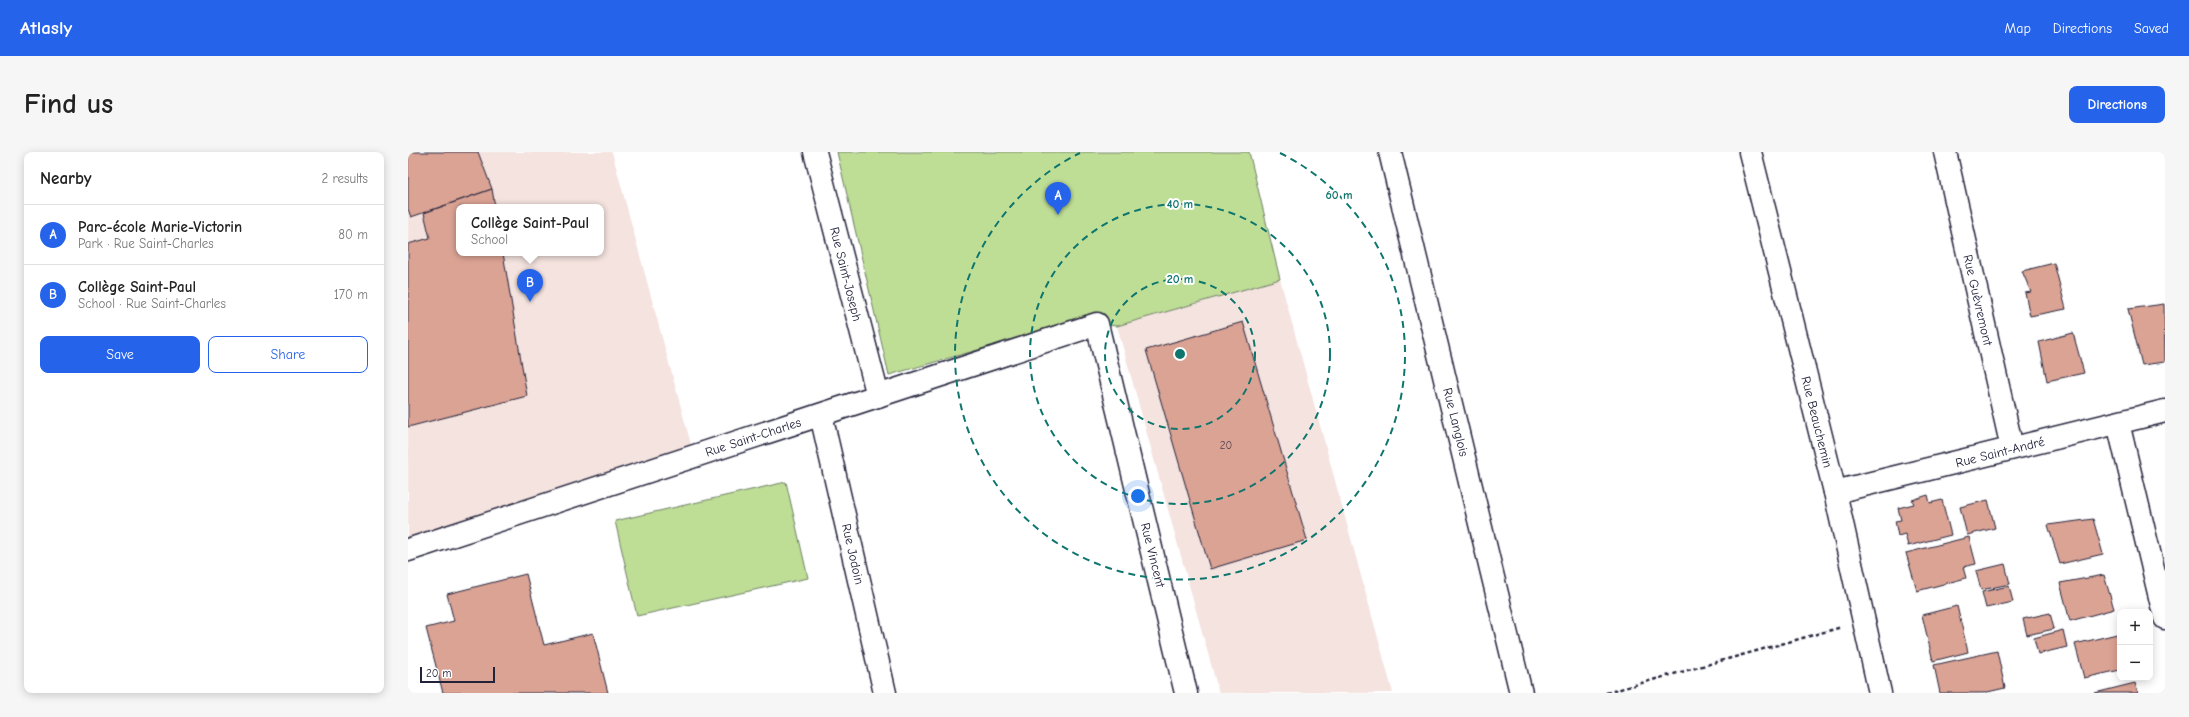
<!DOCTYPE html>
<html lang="en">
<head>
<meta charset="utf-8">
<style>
  :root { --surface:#fff; --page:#f6f6f6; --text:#222; --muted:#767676; --line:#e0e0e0; --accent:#2563eb }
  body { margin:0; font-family:"Comic Neue",sans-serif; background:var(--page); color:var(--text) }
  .controls { position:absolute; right:12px; bottom:12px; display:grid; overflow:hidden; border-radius:8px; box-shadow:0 2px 10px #0003 }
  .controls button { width:36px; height:36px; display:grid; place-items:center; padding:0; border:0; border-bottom:1px solid var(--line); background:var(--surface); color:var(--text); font:20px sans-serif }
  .scale { position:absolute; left:12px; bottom:10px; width:75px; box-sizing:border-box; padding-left:4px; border:2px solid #22223b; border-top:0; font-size:11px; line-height:14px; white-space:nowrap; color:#22223b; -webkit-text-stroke:3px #fff; paint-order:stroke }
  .you { position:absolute; left:730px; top:344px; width:14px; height:14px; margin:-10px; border:3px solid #fff; border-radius:50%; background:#1a73e8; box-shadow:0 0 0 6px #1a73e833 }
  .badge { display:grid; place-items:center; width:26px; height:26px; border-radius:50%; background:var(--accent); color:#fff; font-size:13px; font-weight:700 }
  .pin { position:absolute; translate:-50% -33px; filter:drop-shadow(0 1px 2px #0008) }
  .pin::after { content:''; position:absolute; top:21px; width:14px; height:12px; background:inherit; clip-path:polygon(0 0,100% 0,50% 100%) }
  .popup { position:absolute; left:48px; top:52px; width:148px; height:52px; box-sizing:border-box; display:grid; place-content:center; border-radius:8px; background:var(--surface); filter:drop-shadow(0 1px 3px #0005); font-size:13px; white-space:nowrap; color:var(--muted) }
  .popup b { font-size:15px; color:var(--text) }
  .popup::after { content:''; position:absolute; left:50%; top:100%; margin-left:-8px; border:8px solid transparent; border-top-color:var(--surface) }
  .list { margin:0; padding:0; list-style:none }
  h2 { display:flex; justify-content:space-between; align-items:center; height:52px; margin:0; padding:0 16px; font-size:17px }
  h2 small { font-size:13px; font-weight:400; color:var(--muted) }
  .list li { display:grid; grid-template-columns:26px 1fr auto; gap:12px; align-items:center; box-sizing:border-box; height:60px; padding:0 16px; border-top:1px solid var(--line) }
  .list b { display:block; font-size:15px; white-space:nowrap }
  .list p { margin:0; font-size:13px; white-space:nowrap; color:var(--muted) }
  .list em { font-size:13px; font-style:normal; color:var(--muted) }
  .actions { display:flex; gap:8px; padding:12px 16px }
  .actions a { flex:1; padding:9px 0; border:1px solid var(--accent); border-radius:8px; text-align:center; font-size:14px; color:var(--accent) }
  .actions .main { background:var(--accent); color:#fff }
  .map { position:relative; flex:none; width:1757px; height:541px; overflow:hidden; border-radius:8px }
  header { display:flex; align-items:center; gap:24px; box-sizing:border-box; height:56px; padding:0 20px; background:var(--accent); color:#fff }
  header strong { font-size:19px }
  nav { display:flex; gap:22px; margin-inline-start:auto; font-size:14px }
  .intro { display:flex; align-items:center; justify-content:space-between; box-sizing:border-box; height:96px; padding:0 24px }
  h1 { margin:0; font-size:28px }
  .button { padding:10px 18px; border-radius:8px; background:var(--accent); color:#fff; font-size:14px; font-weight:700 }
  main { display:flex; gap:24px; padding:0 24px }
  aside { flex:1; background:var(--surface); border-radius:8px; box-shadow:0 2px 10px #0003 }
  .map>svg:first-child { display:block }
  .built { fill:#f4e3df; fill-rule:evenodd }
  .green { fill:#bedd95; stroke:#708068 }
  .building { fill:#dba394; stroke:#22223b }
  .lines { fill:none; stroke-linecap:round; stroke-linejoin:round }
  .street-casing { stroke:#22223b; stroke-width:25 }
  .path { stroke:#22223b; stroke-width:2.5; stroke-dasharray:4 3; stroke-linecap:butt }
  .street { stroke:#fff; stroke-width:22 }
  .ring { fill:none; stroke:#0f766e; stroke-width:2; stroke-dasharray:7 5 }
  .labels { text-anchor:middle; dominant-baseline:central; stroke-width:4; stroke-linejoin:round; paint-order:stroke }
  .number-label { font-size:11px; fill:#504251 }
  .street-label { font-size:13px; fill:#22223b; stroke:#fff }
  .centre { fill:#0f766e; stroke:#fff; stroke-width:2 }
  .ring-label { font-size:12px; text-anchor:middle; font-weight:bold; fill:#0f766e; stroke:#fff; stroke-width:4; stroke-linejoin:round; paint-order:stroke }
</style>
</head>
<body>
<header>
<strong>Atlasly</strong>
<nav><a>Map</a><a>Directions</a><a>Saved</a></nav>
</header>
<div class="intro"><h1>Find us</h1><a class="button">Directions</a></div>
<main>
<aside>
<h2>Nearby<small>2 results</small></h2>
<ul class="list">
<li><span class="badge">A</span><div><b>Parc-école Marie-Victorin</b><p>Park · Rue Saint-Charles</p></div><em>80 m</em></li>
<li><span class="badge">B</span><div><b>Collège Saint-Paul</b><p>School · Rue Saint-Charles</p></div><em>170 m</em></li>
</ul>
<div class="actions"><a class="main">Save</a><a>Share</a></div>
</aside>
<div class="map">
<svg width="1757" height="541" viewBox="0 0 1757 541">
  <rect width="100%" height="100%" fill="#fff"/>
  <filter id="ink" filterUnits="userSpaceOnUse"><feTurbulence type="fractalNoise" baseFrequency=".025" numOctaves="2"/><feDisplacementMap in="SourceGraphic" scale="8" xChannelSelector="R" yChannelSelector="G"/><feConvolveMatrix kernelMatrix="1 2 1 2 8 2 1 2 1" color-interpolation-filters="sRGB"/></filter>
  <g filter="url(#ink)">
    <!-- built -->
    <g class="built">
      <path d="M 0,0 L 204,0 L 285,300 L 0,386 ZM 51,55 L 193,55 L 193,101 L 51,101 Z"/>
      <path d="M 872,127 L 985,541 L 811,541 L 709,174 Z"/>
    </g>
    <!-- green -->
    <g class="green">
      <path d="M 429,0 L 841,0 L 872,127 L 709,174 L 669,170 L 481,223 Z"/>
      <path d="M 378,330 L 400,426 L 229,464 L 207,369 Z"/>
    </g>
    <!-- building -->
    <g class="building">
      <path d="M 0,0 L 70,0 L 84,37 L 3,65 L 0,57 Z"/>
      <path d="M 84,37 L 87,55 L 51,55 L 51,101 L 95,101 L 119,244 L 0,275 L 0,92 L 22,86 L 16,61 Z"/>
      <path d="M 1646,111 L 1658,157 L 1622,164 L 1617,141 L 1623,140 L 1614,119 Z"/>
      <path d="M 1756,152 L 1757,210 L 1734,213 L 1720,157 Z"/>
      <path d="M 835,170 L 899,388 L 802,417 L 738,198 Z"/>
      <path d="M 1665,181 L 1676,221 L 1639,229 L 1631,190 Z"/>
      <path d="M 1520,343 L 1522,351 L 1534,348 L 1543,383 L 1500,394 L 1497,382 L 1490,384 L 1487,369 L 1493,368 L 1490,356 L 1506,352 L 1504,348 Z"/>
      <path d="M 1580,348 L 1587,376 L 1559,383 L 1552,355 Z"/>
      <path d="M 1685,367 L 1695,402 L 1652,412 L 1640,373 Z"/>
      <path d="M 1561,385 L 1568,412 L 1555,415 L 1558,426 L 1509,439 L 1498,401 Z"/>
      <path d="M 1597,412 L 1602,432 L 1573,438 L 1568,419 Z"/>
      <path d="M 118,422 L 136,493 L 185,481 L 200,541 L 35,541 L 18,476 L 46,469 L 39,442 Z"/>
      <path d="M 1696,423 L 1706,457 L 1662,469 L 1652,431 Z"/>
      <path d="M 1601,434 L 1605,450 L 1578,456 L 1574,440 Z"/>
      <path d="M 1549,454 L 1560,500 L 1525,509 L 1514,463 Z"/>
      <path d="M 1642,461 L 1646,477 L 1619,483 L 1615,467 Z"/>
      <path d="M 1655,478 L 1659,495 L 1630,502 L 1626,486 Z"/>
      <path d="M 1709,482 L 1712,493 L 1712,518 L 1676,526 L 1667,492 Z"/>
      <path d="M 1589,499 L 1597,536 L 1575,541 L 1532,541 L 1526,513 Z"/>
      <path d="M 1727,531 L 1730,541 L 1687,541 Z"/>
    </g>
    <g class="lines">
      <!-- street casing -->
      <g class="street-casing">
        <g id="street">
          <path d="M 407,0 L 470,244"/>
          <path d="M 982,0 L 1113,541"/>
          <path d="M 1342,0 L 1427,340 L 1472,541"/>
          <path d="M 1537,0 L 1604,296"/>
          <path d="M 413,263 L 477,541"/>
          <path d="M 1710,271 L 1757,466"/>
          <path d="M 1427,340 L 1757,259"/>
          <path d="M 0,398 L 689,172 L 778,541"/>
        </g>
      </g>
      <!-- path -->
      <path class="path" d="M 1198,541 L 1434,475"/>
      <!-- street -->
      <use href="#street" class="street"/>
    </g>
  </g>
  <!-- distance rings -->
  <g class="ring">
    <circle cx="772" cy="202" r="75"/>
    <circle cx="772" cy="202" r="150"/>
    <path d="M872 1A225 225 0 1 1 672 1"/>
  </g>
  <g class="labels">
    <!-- number labels -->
    <g class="number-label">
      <text x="818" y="293">20</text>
    </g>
    <!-- street labels -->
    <g class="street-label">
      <text transform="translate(438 122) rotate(76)">Rue Saint-Joseph</text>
      <text transform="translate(1570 148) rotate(77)">Rue Guèvremont</text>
      <text transform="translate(1048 270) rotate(76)">Rue Langlois</text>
      <text transform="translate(1409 270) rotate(76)">Rue Beauchemin</text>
      <text transform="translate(345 285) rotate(-18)">Rue Saint-Charles</text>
      <text transform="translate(1592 300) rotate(-14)">Rue Saint-André</text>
      <text transform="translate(445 402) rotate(77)">Rue Jodoin</text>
      <text transform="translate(745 403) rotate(76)">Rue Vincent</text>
    </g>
  </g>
  <circle cx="772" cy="202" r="6" class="centre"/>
  <g class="ring-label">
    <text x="931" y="47">60 m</text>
    <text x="772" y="56">40 m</text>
    <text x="772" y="131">20 m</text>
  </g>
</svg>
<div class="controls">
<button>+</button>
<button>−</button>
</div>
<div class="scale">20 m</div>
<div class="you"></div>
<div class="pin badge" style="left:650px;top:63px">A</div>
<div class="pin badge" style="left:122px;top:150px">B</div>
<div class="popup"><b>Collège Saint-Paul</b>School</div>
</div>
</main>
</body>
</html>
